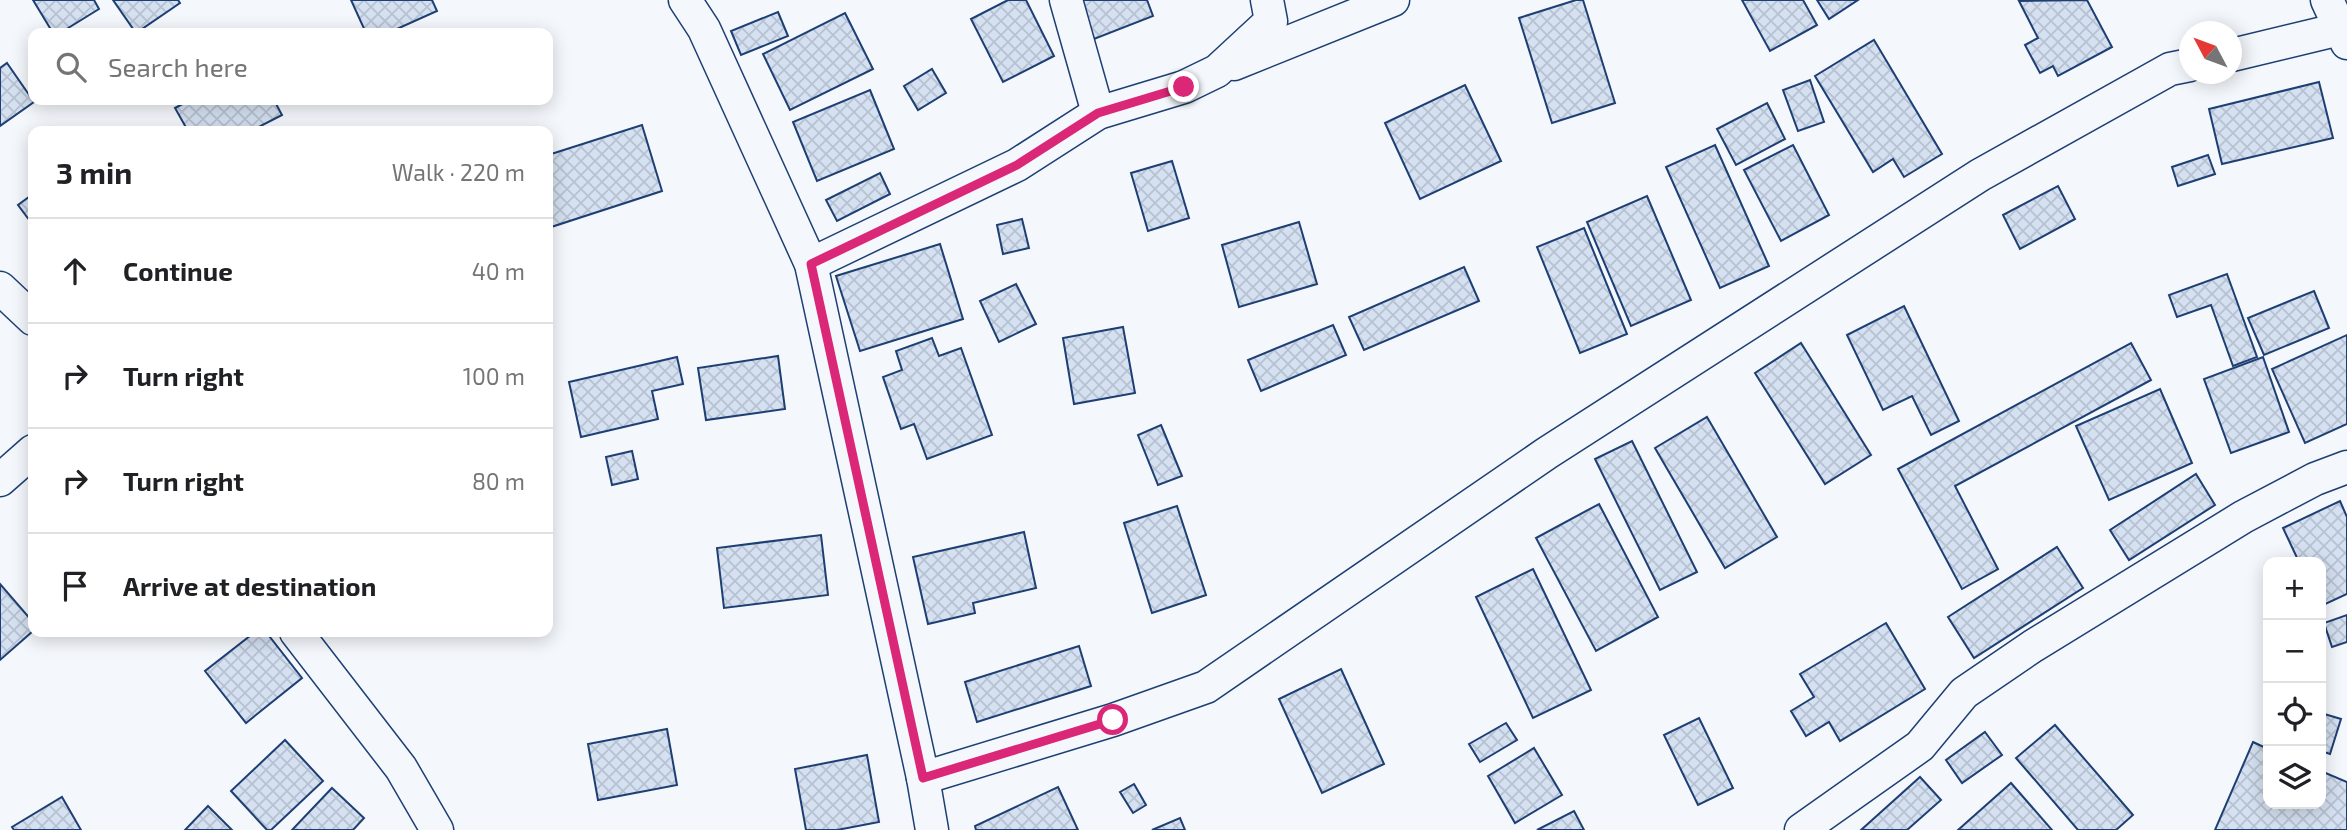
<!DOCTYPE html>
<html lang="en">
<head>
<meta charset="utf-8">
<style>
  :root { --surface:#fff; --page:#f2f2f2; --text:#202124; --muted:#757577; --line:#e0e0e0 }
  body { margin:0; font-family:"Exo 2",sans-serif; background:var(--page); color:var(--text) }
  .controls { position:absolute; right:21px; bottom:21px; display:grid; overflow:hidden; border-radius:14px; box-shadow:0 4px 18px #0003 }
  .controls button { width:63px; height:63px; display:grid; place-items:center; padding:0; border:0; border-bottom:2px solid var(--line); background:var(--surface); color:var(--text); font:35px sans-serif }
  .compass { position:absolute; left:2179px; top:21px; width:63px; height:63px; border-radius:50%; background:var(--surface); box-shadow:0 4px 18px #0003; rotate:311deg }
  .stop { position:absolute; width:21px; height:21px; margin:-16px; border:5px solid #db2777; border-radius:50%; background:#fff }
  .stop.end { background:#db2777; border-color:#fff; box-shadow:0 2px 7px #0008 }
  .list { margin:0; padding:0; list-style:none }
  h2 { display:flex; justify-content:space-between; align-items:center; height:91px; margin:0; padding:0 28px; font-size:30px }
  h2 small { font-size:23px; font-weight:400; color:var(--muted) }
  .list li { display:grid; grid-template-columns:46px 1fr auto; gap:21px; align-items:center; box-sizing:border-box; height:105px; padding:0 28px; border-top:2px solid var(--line) }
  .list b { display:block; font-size:26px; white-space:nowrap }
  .list em { font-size:23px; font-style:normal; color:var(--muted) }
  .icon { flex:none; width:38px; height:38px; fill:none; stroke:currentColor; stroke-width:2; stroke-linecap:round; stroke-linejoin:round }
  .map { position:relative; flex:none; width:2347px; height:830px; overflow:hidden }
  .search { position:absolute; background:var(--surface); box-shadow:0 4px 18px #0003; left:28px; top:28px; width:525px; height:77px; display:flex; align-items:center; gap:18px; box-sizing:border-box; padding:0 24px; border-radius:14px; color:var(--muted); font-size:26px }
  .panel { position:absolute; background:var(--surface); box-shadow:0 4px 18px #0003; left:28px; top:126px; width:525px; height:511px; border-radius:14px }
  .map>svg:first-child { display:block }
  .building { fill:url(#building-cross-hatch); stroke:#1d3f73; stroke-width:2 }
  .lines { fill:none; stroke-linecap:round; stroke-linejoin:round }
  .minor-casing { stroke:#1d3f73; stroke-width:35 }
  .minor { stroke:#f4f7fb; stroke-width:32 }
  .route { stroke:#db2777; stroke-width:9 }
</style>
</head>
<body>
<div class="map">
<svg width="2347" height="830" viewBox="0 0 2347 830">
  <defs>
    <pattern id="building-cross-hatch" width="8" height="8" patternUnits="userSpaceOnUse" patternTransform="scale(1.75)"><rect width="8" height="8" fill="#d5e0f0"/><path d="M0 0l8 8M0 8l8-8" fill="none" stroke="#b6c1d1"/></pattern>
  </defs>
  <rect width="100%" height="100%" fill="#f4f7fb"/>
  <!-- building -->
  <g class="building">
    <path d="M 33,0 L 94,0 L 99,9 L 60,33 L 53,33 Z"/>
    <path d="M 113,0 L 178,0 L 180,3 L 136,33 Z"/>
    <path d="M 351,0 L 432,0 L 437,11 L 388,33 L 366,33 Z"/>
    <path d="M 1008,0 L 1026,0 L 1054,56 L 1003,82 L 971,19 Z"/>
    <path d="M 1079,0 L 1147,0 L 1153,16 L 1094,39 Z"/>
    <path d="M 1576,0 L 1583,0 L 1615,103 L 1552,123 L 1519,18 Z"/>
    <path d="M 1742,0 L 1803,0 L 1817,25 L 1770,51 Z"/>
    <path d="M 1817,0 L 1858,0 L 1829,19 Z"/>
    <path d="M 2087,0 L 2112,47 L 2058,76 L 2053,66 L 2040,73 L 2025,45 L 2038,38 L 2019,1 Z"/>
    <path d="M 778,12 L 788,36 L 741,55 L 731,31 Z"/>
    <path d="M 845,13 L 873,69 L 790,110 L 763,54 Z"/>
    <path d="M 1874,40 L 1942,154 L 1904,177 L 1893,159 L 1873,172 L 1815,76 Z"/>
    <path d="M 7,63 L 34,102 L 0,126 L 0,68 Z"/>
    <path d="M 932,69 L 946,93 L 918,110 L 904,86 Z"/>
    <path d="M 1810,80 L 1824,122 L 1798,131 L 1783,90 Z"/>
    <path d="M 2319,82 L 2333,138 L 2222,164 L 2209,109 Z"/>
    <path d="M 1465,85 L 1501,161 L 1420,199 L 1385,123 Z"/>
    <path d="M 870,90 L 894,149 L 817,181 L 793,122 Z"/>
    <path d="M 190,100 L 274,100 L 282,115 L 251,131 L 188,131 L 175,108 Z"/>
    <path d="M 1767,103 L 1785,139 L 1736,165 L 1717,129 Z"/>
    <path d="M 642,125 L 662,191 L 548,228 L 548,155 Z"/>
    <path d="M 1715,145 L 1769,266 L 1720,288 L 1666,167 Z"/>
    <path d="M 1793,145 L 1829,215 L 1781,241 L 1744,170 Z"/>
    <path d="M 2208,155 L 2215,174 L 2178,186 L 2172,167 Z"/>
    <path d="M 1172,161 L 1189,218 L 1148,231 L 1131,173 Z"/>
    <path d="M 880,173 L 890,194 L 837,221 L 826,200 Z"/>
    <path d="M 2058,186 L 2075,219 L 2020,249 L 2003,215 Z"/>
    <path d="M 33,194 L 33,225 L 18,205 Z"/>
    <path d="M 1647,196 L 1691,300 L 1631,326 L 1587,222 Z"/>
    <path d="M 1022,219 L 1029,248 L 1003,254 L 997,225 Z"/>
    <path d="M 1299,222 L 1317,284 L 1239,307 L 1222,245 Z"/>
    <path d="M 1584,228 L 1627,334 L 1580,353 L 1537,247 Z"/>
    <path d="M 940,244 L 963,319 L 860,351 L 836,276 Z"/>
    <path d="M 1464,267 L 1479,301 L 1364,350 L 1349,317 Z"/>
    <path d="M 2227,274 L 2257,357 L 2233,366 L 2211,305 L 2177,317 L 2169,295 Z"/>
    <path d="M 1016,284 L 1036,324 L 999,342 L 980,301 Z"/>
    <path d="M 2314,291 L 2329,328 L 2264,355 L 2248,318 Z"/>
    <path d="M 1904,306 L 1959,421 L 1931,435 L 1912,396 L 1883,410 L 1847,335 Z"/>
    <path d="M 1333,325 L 1346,355 L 1261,391 L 1248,360 Z"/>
    <path d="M 1123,327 L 1135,393 L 1074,404 L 1063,338 Z"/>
    <path d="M 2347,335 L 2347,424 L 2305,443 L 2272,369 Z"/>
    <path d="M 932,338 L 939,356 L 961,348 L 992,435 L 927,459 L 914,424 L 901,429 L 883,377 L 902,370 L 896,351 Z"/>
    <path d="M 1801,343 L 1871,455 L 1825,484 L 1755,373 Z"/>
    <path d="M 2131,343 L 2151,380 L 1955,486 L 1998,569 L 1962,589 L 1898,469 Z"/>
    <path d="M 778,356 L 785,409 L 706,420 L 698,368 Z"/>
    <path d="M 677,357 L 683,384 L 652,391 L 658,419 L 581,437 L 569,382 Z"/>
    <path d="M 2263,357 L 2289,432 L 2231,453 L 2204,379 Z"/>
    <path d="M 2160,389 L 2192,463 L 2109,500 L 2076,426 Z"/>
    <path d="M 1707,417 L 1777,537 L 1725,568 L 1655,448 Z"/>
    <path d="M 1161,425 L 1182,476 L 1158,485 L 1138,435 Z"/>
    <path d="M 1632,441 L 1697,572 L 1660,590 L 1595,459 Z"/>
    <path d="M 632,451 L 638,479 L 612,485 L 606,457 Z"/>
    <path d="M 2196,474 L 2215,505 L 2129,560 L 2110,530 Z"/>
    <path d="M 2340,501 L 2347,517 L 2347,594 L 2321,606 L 2321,562 L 2299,562 L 2283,528 Z"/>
    <path d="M 1599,504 L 1658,617 L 1596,651 L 1536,538 Z"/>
    <path d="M 1177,506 L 1206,595 L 1152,613 L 1124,523 Z"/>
    <path d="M 1024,532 L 1036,588 L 973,603 L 975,613 L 928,624 L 913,557 Z"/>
    <path d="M 821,535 L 828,595 L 724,608 L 717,548 Z"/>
    <path d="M 2057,547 L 2083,588 L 1974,658 L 1948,617 Z"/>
    <path d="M 1533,569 L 1591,690 L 1533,718 L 1476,597 Z"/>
    <path d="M 0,584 L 33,622 L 33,631 L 0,660 Z"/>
    <path d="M 2347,615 L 2347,642 L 2332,647 L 2324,623 Z"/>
    <path d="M 1886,623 L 1925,689 L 1840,741 L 1829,722 L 1806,736 L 1791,711 L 1814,697 L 1800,674 Z"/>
    <path d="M 255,632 L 266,632 L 302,678 L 246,723 L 205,671 Z"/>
    <path d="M 1079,646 L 1091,686 L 977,722 L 965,682 Z"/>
    <path d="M 1341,669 L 1384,764 L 1322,793 L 1279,699 Z"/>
    <path d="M 2321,713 L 2341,719 L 2330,754 L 2321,751 Z"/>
    <path d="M 1699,718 L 1733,788 L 1698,805 L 1664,735 Z"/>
    <path d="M 1506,723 L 1517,740 L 1480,762 L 1469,744 Z"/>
    <path d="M 2055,725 L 2133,815 L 2116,830 L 2078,830 L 2016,758 Z"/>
    <path d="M 667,729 L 677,785 L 598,800 L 588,744 Z"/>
    <path d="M 1985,732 L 2002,755 L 1962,783 L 1946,760 Z"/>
    <path d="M 285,740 L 323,781 L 271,830 L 267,830 L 231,791 Z"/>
    <path d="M 2253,742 L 2268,749 L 2268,804 L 2321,804 L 2321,771 L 2347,782 L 2347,830 L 2215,830 Z"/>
    <path d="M 1534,748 L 1562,795 L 1515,823 L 1488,776 Z"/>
    <path d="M 867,755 L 879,822 L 837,830 L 806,830 L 795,769 Z"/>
    <path d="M 1920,777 L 1941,800 L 1907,830 L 1861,830 Z"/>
    <path d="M 2011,783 L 2052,830 L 1958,830 Z"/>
    <path d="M 1134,784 L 1146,805 L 1133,813 L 1120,792 Z"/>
    <path d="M 1058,787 L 1078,830 L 976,830 L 975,826 Z"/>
    <path d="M 332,788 L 364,818 L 353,830 L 292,830 Z"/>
    <path d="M 62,797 L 81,830 L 14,830 L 12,827 Z"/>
    <path d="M 208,806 L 232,830 L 185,830 Z"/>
    <path d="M 1574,811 L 1584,830 L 1537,830 Z"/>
    <path d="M 1180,818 L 1185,830 L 1152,830 Z"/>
  </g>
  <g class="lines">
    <!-- minor casing -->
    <g class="minor-casing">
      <g id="minor">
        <path d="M 685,0 L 704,29 L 811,264 L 923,778 L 932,830"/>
        <path d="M 1066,0 L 1098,113"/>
        <path d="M 2327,0 L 2347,43"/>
        <path d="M 2232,55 L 2340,29"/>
        <path d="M 1234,64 L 1393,0"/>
        <path d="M 811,264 L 1017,165 L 1098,113 L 1184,87 L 1217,71 L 1271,21 L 1267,0"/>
        <path d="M 0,288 L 33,319"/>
        <path d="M 0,480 L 33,451"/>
        <path d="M 296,632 L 401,768 L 437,830"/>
        <path d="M 923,778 L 1113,720 L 1206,687 L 1547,453 L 1980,175 L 2170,69 L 2190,65"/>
        <path d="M 1801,830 L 1920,746 L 1964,693 L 2033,646 L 2243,517 L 2315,479 L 2347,467"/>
      </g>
    </g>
    <!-- minor -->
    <use href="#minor" class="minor"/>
  </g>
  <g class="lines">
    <!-- route -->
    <path class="route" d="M 1113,720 L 923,778 L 811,264 L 1017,165 L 1098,113 L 1184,87"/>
  </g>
</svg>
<div class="controls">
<button>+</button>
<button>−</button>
<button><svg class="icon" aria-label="locate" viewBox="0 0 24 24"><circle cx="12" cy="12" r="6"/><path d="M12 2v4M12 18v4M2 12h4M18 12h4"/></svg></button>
<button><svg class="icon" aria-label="layers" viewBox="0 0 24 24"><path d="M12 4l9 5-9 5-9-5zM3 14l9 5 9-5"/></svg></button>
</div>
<svg class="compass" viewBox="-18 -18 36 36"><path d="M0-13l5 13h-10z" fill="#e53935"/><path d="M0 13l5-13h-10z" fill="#757577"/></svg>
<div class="stop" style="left:1113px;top:720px"></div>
<div class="stop end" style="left:1184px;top:87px"></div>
<div class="search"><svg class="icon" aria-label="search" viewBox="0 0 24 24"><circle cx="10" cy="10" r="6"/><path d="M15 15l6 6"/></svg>Search here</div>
<section class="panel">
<h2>3 min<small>Walk · 220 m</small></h2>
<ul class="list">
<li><svg class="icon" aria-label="ahead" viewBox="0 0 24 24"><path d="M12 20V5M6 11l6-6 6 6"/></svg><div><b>Continue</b></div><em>40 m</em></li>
<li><svg class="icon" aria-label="right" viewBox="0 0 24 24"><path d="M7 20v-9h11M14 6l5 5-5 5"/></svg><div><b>Turn right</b></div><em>100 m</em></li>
<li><svg class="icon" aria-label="right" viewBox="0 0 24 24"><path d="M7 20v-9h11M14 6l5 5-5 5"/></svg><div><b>Turn right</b></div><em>80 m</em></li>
<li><svg class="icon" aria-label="arrive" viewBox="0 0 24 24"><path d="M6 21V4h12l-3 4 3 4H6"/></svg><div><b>Arrive at destination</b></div></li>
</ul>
</section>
</div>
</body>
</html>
